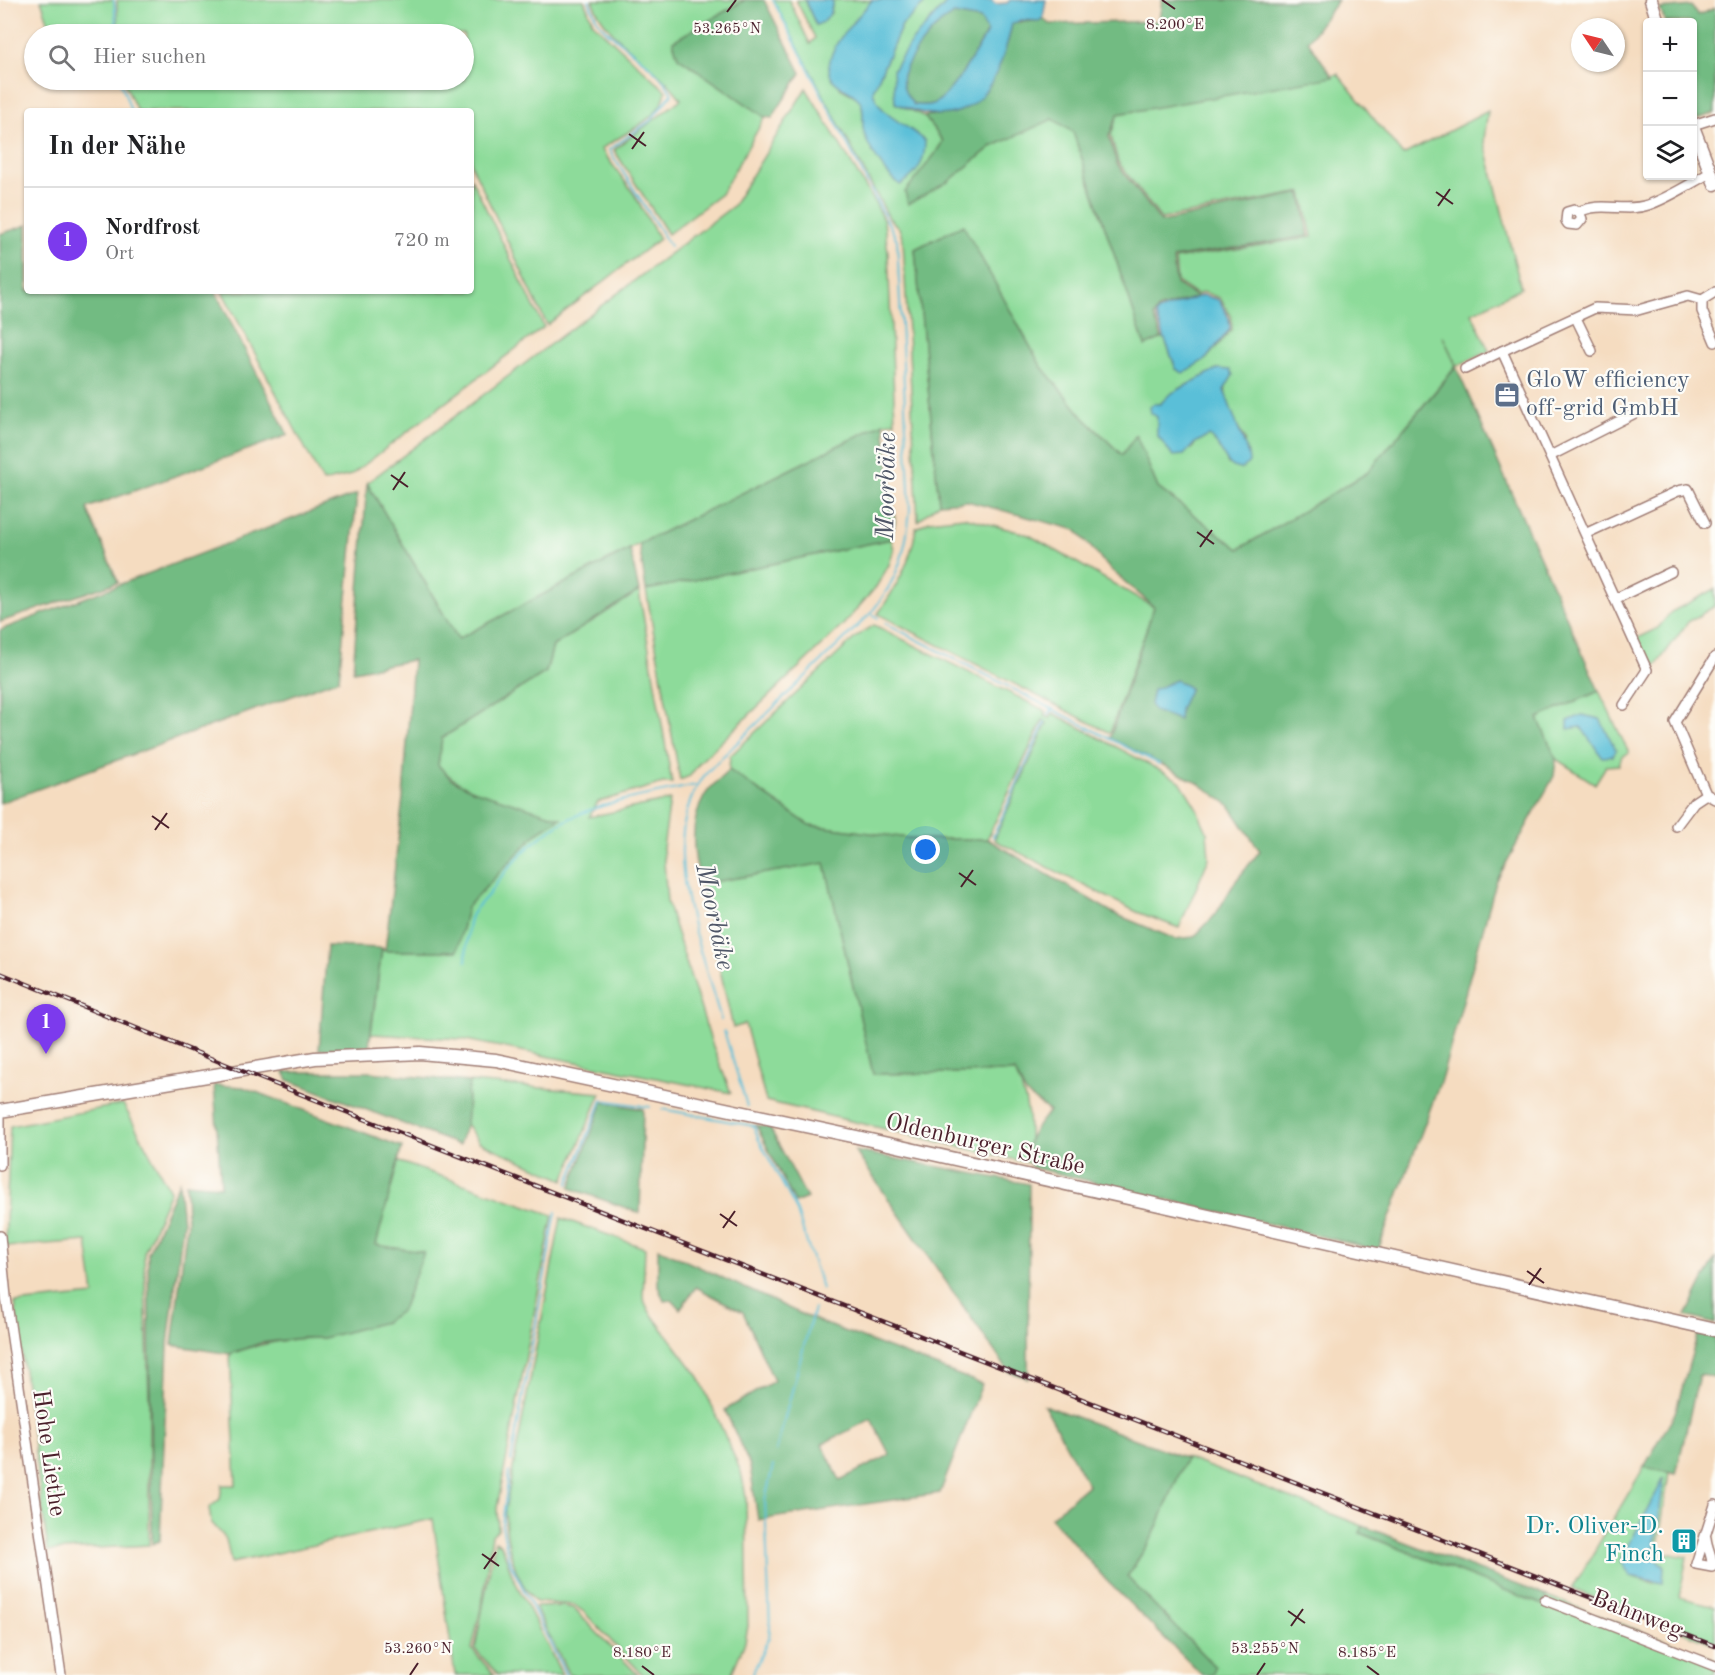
<!DOCTYPE html>
<html lang="de">
<head>
<meta charset="utf-8">
<style>
  :root { --surface:#fff; --page:#f6f6f6; --text:#202124; --muted:#757577; --line:#e0e0e0; --accent:#7c3aed }
  body { margin:0; font-family:"Old Standard TT",serif; background:var(--page); color:var(--text) }
  .controls { position:absolute; right:18px; top:18px; display:grid; overflow:hidden; border-radius:6px; box-shadow:0 2px 4px #0004 }
  .controls button { width:54px; height:54px; display:grid; place-items:center; padding:0; border:0; border-bottom:2px solid var(--line); background:var(--surface); color:var(--text); font:30px sans-serif }
  .compass { position:absolute; left:1571px; top:18px; width:54px; height:54px; border-radius:50%; background:var(--surface); box-shadow:0 2px 4px #0004; rotate:305deg }
  .you { position:absolute; left:926px; top:850px; width:21px; height:21px; margin:-15px; border:4px solid #fff; border-radius:50%; background:#1a73e8; box-shadow:0 0 0 9px #1a73e833 }
  .badge { display:grid; place-items:center; width:39px; height:39px; border-radius:50%; background:var(--accent); color:#fff; font-size:20px; font-weight:700 }
  .pin { position:absolute; translate:-50% -50px; filter:drop-shadow(0 2px 3px #0008) }
  .pin::after { content:''; position:absolute; top:32px; width:21px; height:18px; background:inherit; clip-path:polygon(0 0,100% 0,50% 100%) }
  .list { margin:0; padding:0; list-style:none }
  h2 { display:flex; justify-content:space-between; align-items:center; height:78px; margin:0; padding:0 24px; font-size:26px }
  h2 small { font-size:20px; font-weight:400; color:var(--muted) }
  .list li { display:grid; grid-template-columns:39px 1fr auto; gap:18px; align-items:center; box-sizing:border-box; height:108px; padding:0 24px; border-top:2px solid var(--line) }
  .list b { display:block; font-size:22px; white-space:nowrap }
  .list p { margin:0; font-size:20px; white-space:nowrap; color:var(--muted) }
  .list em { font-size:20px; font-style:normal; color:var(--muted) }
  .icon { flex:none; width:33px; height:33px; fill:none; stroke:currentColor; stroke-width:2; stroke-linecap:round; stroke-linejoin:round }
  .map { position:relative; flex:none; width:1715px; height:1675px; overflow:hidden }
  .search { position:absolute; background:var(--surface); box-shadow:0 2px 4px #0004; left:24px; top:24px; width:450px; height:66px; display:flex; align-items:center; gap:15px; box-sizing:border-box; padding:0 21px; border-radius:33px; color:var(--muted); font-size:22px }
  .panel { position:absolute; background:var(--surface); box-shadow:0 2px 4px #0004; left:24px; top:108px; width:450px; height:186px; border-radius:6px }
  .map>svg:first-child { display:block }
  .green { fill:#8ddb9a; stroke:#6c7d62; stroke-width:1.5; fill-rule:evenodd }
  .forest { fill:#72bb82; stroke:#5e6d56; stroke-width:1.5; fill-rule:evenodd }
  .water { fill:#5abfd8; stroke:#526f82; stroke-width:1.5; fill-rule:evenodd }
  .lines { fill:none; stroke-linecap:round; stroke-linejoin:round }
  .stream { stroke:#5abfd8; stroke-width:2 }
  .street-casing { stroke:#a07e76; stroke-width:12 }
  .secondary-casing { stroke:#a07e76; stroke-width:15 }
  .street { stroke:#fff; stroke-width:9 }
  .secondary { stroke:#fff; stroke-width:12 }
  .rail-casing { stroke:#4a1f2b; stroke-width:4.5 }
  .rail { stroke:#fdfcf7; stroke-width:2; stroke-dasharray:7; stroke-linecap:butt }
  .ticks { fill:none; stroke:#4a1f2b; stroke-width:2 }
  .labels { text-anchor:middle; dominant-baseline:central; stroke-width:4.5; stroke-linejoin:round; paint-order:stroke }
  .service-label { font-size:24px; fill:#4e5e75; stroke:#fdfcf7; text-anchor:start }
  .street-label { font-size:24px; fill:#4a1f2b; stroke:#fdfcf7 }
  .culture-label { font-size:24px; fill:#0d838f; stroke:#fdfcf7; text-anchor:end }
  .water-label { font-size:26px; font-style:italic; fill:#505768; stroke:#fdfcf7 }
  .ticks-label { font-size:15px; text-anchor:middle; fill:#4a1f2b; stroke:#fdfcf7; stroke-width:4.5; stroke-linejoin:round; paint-order:stroke }
</style>
</head>
<body>
<div class="map">
<svg width="1715" height="1675" viewBox="0 0 1715 1675">
  <rect width="100%" height="100%" fill="#fdfcf7"/>
  <filter id="ink" filterUnits="userSpaceOnUse"><feTurbulence type="fractalNoise" baseFrequency=".0167" numOctaves="2"/><feDisplacementMap in="SourceGraphic" scale="12" xChannelSelector="R" yChannelSelector="G"/><feConvolveMatrix kernelMatrix="1 2 1 2 8 2 1 2 1" color-interpolation-filters="sRGB"/></filter>
  <filter id="wash" filterUnits="userSpaceOnUse"><feTurbulence type="fractalNoise" baseFrequency=".008" numOctaves="4" result="noise"/><feDisplacementMap in="SourceGraphic" scale="24" xChannelSelector="R" yChannelSelector="G"/><feGaussianBlur stdDeviation="1.35" result="paint"/><feColorMatrix in="noise" values="0 0 0 0 0 0 0 0 0 0 0 0 0 0 0 0 0 1.4 0 .05"/><feComposite in="paint" operator="in"/></filter>
  <g filter="url(#wash)">
    <rect width="100%" height="100%" fill="#f5dcc0"/>
    <!-- green -->
    <g class="green">
      <path d="M 41,0 L 114,0 L 117,34 L 60,34 L 50,27 Z"/>
      <path d="M 117,0 L 584,0 L 593,23 L 666,91 C 662,119 622,134 601,149 L 634,194 L 659,239 L 547,325 L 471,164 L 471,111 L 137,111 L 123,80 L 464,80 L 464,34 L 118,34 Z"/>
      <path d="M 592,0 L 745,0 L 673,41 L 678,57 L 765,117 L 721,194 L 668,234 L 614,150 L 681,99 C 656,63 607,42 592,0 Z"/>
      <path d="M 773,0 L 789,0 L 810,44 L 815,38 L 796,0 L 805,0 L 816,25 L 831,13 L 833,0 L 872,0 L 836,46 L 840,88 L 857,97 L 862,103 L 864,130 L 875,153 L 919,136 C 901,123 879,115 873,91 L 902,25 L 928,0 L 949,0 L 911,42 L 895,103 L 924,116 L 943,141 L 935,154 L 948,182 L 991,147 L 1053,118 L 1073,132 L 1145,346 L 1164,337 L 1176,369 L 1206,359 L 1232,329 L 1231,317 L 1220,298 L 1203,292 L 1197,295 L 1177,282 L 1175,259 L 1312,237 L 1302,192 L 1161,219 L 1118,162 L 1111,135 L 1118,113 L 1338,74 L 1403,155 L 1488,111 L 1484,139 L 1521,288 L 1472,313 L 1489,351 L 1457,366 L 1443,336 L 1456,366 L 1367,473 L 1239,549 L 1158,488 L 1136,436 L 1122,455 L 1084,418 L 1041,366 L 963,226 L 915,249 L 939,503 L 918,521 L 903,240 L 899,228 L 889,218 ZM 1217,369 L 1227,382 C 1220,399 1238,425 1245,441 L 1228,464 L 1223,450 L 1209,436 L 1196,442 L 1192,449 L 1157,417 C 1164,389 1195,383 1217,369 Z"/>
      <path d="M 806,88 L 876,204 L 884,222 L 888,252 L 895,422 L 884,423 L 639,544 L 458,639 L 367,483 L 733,206 Z"/>
      <path d="M 471,178 L 544,327 L 351,475 L 323,482 L 222,291 L 471,291 Z"/>
      <path d="M 964,517 L 1029,535 L 1154,607 L 1110,733 L 878,614 C 897,586 911,562 916,528 L 929,521 Z"/>
      <path d="M 891,539 L 894,549 L 889,565 L 876,587 L 843,625 L 700,762 L 690,776 L 680,780 L 646,590 Z"/>
      <path d="M 1715,589 L 1715,606 L 1688,622 L 1652,671 L 1635,639 L 1658,628 L 1671,612 Z"/>
      <path d="M 639,591 L 672,783 L 663,783 L 598,802 L 589,817 L 670,800 L 663,848 L 667,902 L 711,1041 L 731,1093 L 461,1039 L 371,1034 L 382,948 L 385,951 L 457,951 L 467,907 L 537,833 L 560,818 C 519,807 468,799 438,765 L 442,738 L 546,672 L 553,646 Z"/>
      <path d="M 874,625 L 1046,711 L 1045,716 L 1050,718 L 1053,713 L 1180,781 L 1195,805 L 1207,832 L 1209,858 L 1179,928 L 1137,912 L 994,840 L 1047,723 L 1043,720 L 987,839 L 916,839 L 809,825 L 729,770 L 730,756 L 857,636 Z"/>
      <path d="M 1599,691 L 1629,753 L 1622,756 L 1619,765 L 1606,766 L 1595,784 L 1556,759 L 1538,718 Z"/>
      <path d="M 825,863 L 873,1074 L 1015,1072 C 1025,1093 1030,1112 1029,1136 C 1028,1146 1027,1152 1029,1163 L 766,1101 L 745,1024 L 733,1028 L 701,884 Z"/>
      <path d="M 469,1082 L 601,1093 L 564,1180 L 479,1142 L 466,1124 Z"/>
      <path d="M 123,1104 L 170,1191 L 144,1253 L 149,1397 L 149,1545 L 48,1551 L 15,1303 L 94,1295 L 87,1241 L 5,1247 L 10,1126 Z"/>
      <path d="M 397,1161 L 553,1215 L 497,1508 L 498,1529 L 492,1535 L 483,1599 L 472,1649 L 494,1675 L 455,1675 L 433,1519 L 231,1563 L 226,1539 L 211,1522 L 209,1508 L 220,1499 L 222,1485 L 236,1485 L 230,1354 C 261,1343 290,1337 323,1338 L 375,1245 Z"/>
      <path d="M 561,1218 L 645,1248 L 643,1298 L 649,1311 L 699,1377 L 741,1472 L 746,1496 L 748,1626 L 745,1642 L 731,1675 L 643,1675 L 584,1612 L 574,1605 L 536,1602 C 514,1579 505,1541 505,1510 Z"/>
      <path d="M 1186,1458 L 1363,1526 L 1360,1533 L 1543,1605 L 1547,1596 L 1715,1659 L 1715,1675 L 1212,1675 L 1215,1667 L 1127,1577 L 1153,1536 Z"/>
      <path d="M 1644,1467 L 1669,1473 L 1658,1546 L 1661,1552 L 1687,1557 L 1679,1597 L 1715,1606 L 1715,1644 L 1572,1589 ZM 1663,1480 L 1654,1552 L 1654,1583 L 1630,1576 Z"/>
      <path d="M 495,1541 L 501,1544 L 513,1577 L 562,1675 L 498,1675 L 475,1649 Z"/>
      <path d="M 562,1606 L 573,1608 L 580,1615 L 638,1675 L 569,1675 L 535,1607 Z"/>
    </g>
    <!-- forest -->
    <g class="forest">
      <path d="M 745,0 L 764,0 L 801,73 L 772,118 L 765,117 L 678,57 L 673,41 Z"/>
      <path d="M 1162,0 L 1338,0 L 1308,41 L 1333,77 L 1118,114 L 1109,136 L 1117,164 L 1161,222 L 1301,193 L 1309,236 L 1173,258 L 1176,284 L 1197,297 L 1158,309 L 1154,316 L 1162,338 L 1145,346 L 1073,132 L 1053,119 L 991,147 L 948,182 L 908,204 L 905,192 L 935,154 L 943,141 L 924,116 L 942,114 L 1008,41 L 1012,23 C 1021,20 1035,24 1043,18 L 1050,24 L 1159,21 Z"/>
      <path d="M 1691,6 L 1698,15 L 1715,8 L 1715,113 L 1697,119 L 1692,105 L 1692,22 L 1665,22 L 1660,9 Z"/>
      <path d="M 954,14 L 982,19 L 987,31 C 978,48 951,97 933,104 C 928,106 919,105 914,105 C 907,97 900,87 903,75 C 910,54 935,24 954,14 Z"/>
      <path d="M 27,225 L 27,291 L 215,291 L 288,435 L 87,508 L 118,582 L 0,622 L 0,234 Z"/>
      <path d="M 963,225 L 1041,366 L 1084,418 L 1122,455 L 1136,435 L 1158,488 L 1239,549 L 1367,473 L 1456,367 L 1599,691 L 1538,718 L 1556,759 L 1554,776 L 1496,882 L 1442,1077 L 1378,1250 L 1031,1167 C 1023,1137 1031,1135 1049,1111 L 1026,1094 L 1015,1072 L 873,1074 L 825,863 L 701,884 C 693,857 689,823 704,797 C 709,787 721,778 729,770 L 809,825 L 916,839 L 987,839 L 1115,914 L 1175,939 L 1194,937 L 1216,914 L 1235,882 L 1260,851 L 1229,805 L 1198,783 L 1110,738 L 1154,607 L 1109,568 L 1076,530 L 967,501 L 939,503 L 915,249 Z"/>
      <path d="M 884,423 L 895,522 L 891,539 L 646,590 L 639,544 Z"/>
      <path d="M 367,483 L 458,639 L 630,549 L 639,591 L 553,646 L 546,672 L 442,738 L 438,765 L 451,779 L 473,790 L 561,818 L 537,833 L 467,907 L 457,951 L 385,951 L 403,798 L 413,660 L 353,671 Z"/>
      <path d="M 357,494 L 339,679 L 0,803 L 0,630 Z"/>
      <path d="M 327,946 L 382,948 L 369,1046 L 319,1050 Z"/>
      <path d="M 284,1072 L 370,1072 L 469,1082 L 466,1124 L 459,1145 L 288,1080 Z"/>
      <path d="M 214,1085 L 243,1087 L 402,1147 L 376,1245 L 424,1252 L 402,1310 L 385,1322 L 323,1338 L 302,1338 L 261,1343 L 230,1354 L 172,1345 L 187,1224 L 186,1183 L 221,1186 Z"/>
      <path d="M 603,1102 L 643,1109 L 640,1213 L 570,1188 Z"/>
      <path d="M 756,1125 L 770,1128 L 807,1198 L 795,1203 Z"/>
      <path d="M 855,1151 L 1029,1184 L 1028,1378 L 1009,1372 Z"/>
      <path d="M 179,1182 L 183,1223 L 168,1344 L 160,1541 L 152,1544 L 148,1253 Z"/>
      <path d="M 658,1248 L 810,1318 L 982,1384 L 940,1493 L 758,1520 L 750,1466 L 725,1410 L 774,1381 L 743,1312 L 696,1287 L 680,1309 L 672,1300 L 664,1301 L 658,1286 ZM 871,1419 L 890,1455 L 840,1480 L 822,1444 Z"/>
      <path d="M 1715,1258 L 1715,1324 L 1686,1316 Z"/>
      <path d="M 1698,1333 L 1715,1337 L 1715,1377 L 1699,1375 L 1676,1474 L 1644,1467 L 1675,1413 Z"/>
      <path d="M 1044,1405 L 1186,1458 L 1153,1536 L 1127,1577 L 1215,1667 L 1212,1675 L 1202,1675 L 1106,1580 L 1051,1517 L 1088,1485 Z"/>
      <path d="M 1363,1526 L 1547,1596 L 1543,1605 L 1360,1533 Z"/>
    </g>
    <!-- water -->
    <g class="water">
      <path d="M 805,0 L 833,0 C 831,13 829,21 816,25 Z"/>
      <path d="M 872,0 L 928,0 L 902,25 L 873,91 C 880,118 907,123 925,141 C 925,162 918,174 900,185 C 886,175 865,145 863,128 C 862,118 865,109 860,101 C 851,87 823,87 830,60 C 835,38 859,17 872,0 Z"/>
      <path d="M 949,0 L 991,0 L 996,4 L 1007,3 L 1010,0 L 1046,0 L 1043,18 L 1039,21 L 1021,20 L 1012,24 C 998,90 969,138 895,103 L 893,70 L 911,42 ZM 954,14 L 981,19 L 987,32 C 978,48 951,97 933,104 C 928,106 919,105 914,105 C 907,97 900,87 903,75 C 910,54 935,24 954,14 Z"/>
      <path d="M 1203,295 L 1219,300 L 1229,318 L 1230,329 L 1206,359 L 1183,373 L 1176,369 L 1156,315 L 1158,311 Z"/>
      <path d="M 1217,369 L 1230,370 L 1233,375 L 1224,390 L 1248,454 L 1249,462 L 1242,469 C 1223,469 1224,446 1209,436 L 1196,442 L 1184,455 L 1173,456 L 1157,435 L 1157,417 L 1151,413 L 1150,407 L 1153,404 L 1160,404 L 1170,394 Z"/>
      <path d="M 1176,680 L 1190,688 L 1180,709 L 1179,720 L 1154,711 L 1150,704 L 1153,690 Z"/>
      <path d="M 1582,715 L 1600,719 L 1616,750 L 1613,756 L 1602,757 L 1581,727 L 1568,729 L 1568,721 Z"/>
      <path d="M 1664,1478 L 1654,1552 L 1656,1560 L 1664,1565 L 1663,1583 L 1630,1576 L 1621,1560 Z"/>
    </g>
    <g class="lines">
      <!-- stream -->
      <g class="stream">
        <path d="M 114,0 L 117,34"/>
        <path d="M 589,0 C 592,8 595,19 601,25 C 623,48 658,66 672,94 L 651,120 L 609,150 L 670,246"/>
        <path d="M 120,80 L 131,111"/>
        <path d="M 871,613 L 878,618"/>
        <path d="M 885,623 L 1159,764"/>
        <path d="M 1048,715 L 1053,709"/>
        <path d="M 993,837 L 1045,722"/>
        <path d="M 466,961 C 467,948 466,928 471,916 C 475,907 486,899 491,891 C 550,806 603,805 696,785"/>
        <path d="M 721,1020 C 701,947 651,835 709,770 L 871,613 C 898,579 906,553 910,510 L 897,240 L 773,0"/>
        <path d="M 724,1031 L 747,1106"/>
        <path d="M 662,1109 L 754,1126 L 758,1138 L 796,1209 L 822,1289"/>
        <path d="M 568,1184 L 602,1100 L 650,1107"/>
        <path d="M 776,1451 L 814,1308"/>
        <path d="M 511,1461 L 556,1212"/>
        <path d="M 509,1472 L 502,1525 L 509,1560 L 566,1675"/>
        <path d="M 752,1675 L 769,1637 L 770,1627 L 765,1500 L 773,1466"/>
      </g>
    </g>
  </g>
  <g filter="url(#ink)">
    <g class="lines">
      <!-- street casing -->
      <g class="street-casing">
        <g id="street">
          <path d="M 1693,125 L 1715,118"/>
          <path d="M 1579,212 L 1574,210 L 1567,212 L 1566,221 L 1568,224 L 1577,225 L 1582,219 L 1579,212 C 1601,201 1625,213 1648,205 C 1669,198 1691,183 1710,173"/>
          <path d="M 1715,292 L 1702,300 L 1702,311 L 1715,342"/>
          <path d="M 1576,318 L 1592,351"/>
          <path d="M 1465,369 L 1502,351"/>
          <path d="M 1550,456 L 1639,411"/>
          <path d="M 1587,533 L 1678,491 L 1688,489 L 1705,523"/>
          <path d="M 1615,599 L 1671,572"/>
          <path d="M 1715,657 L 1675,722 L 1706,794 L 1715,799"/>
          <path d="M 1624,705 L 1647,670 L 1502,351 L 1595,308 L 1638,310 L 1688,296 L 1702,300"/>
          <path d="M 1676,826 L 1694,802 L 1706,794"/>
          <path d="M 0,1115 L 0,1165"/>
          <path d="M 0,1236 L 6,1297 L 61,1675"/>
          <path d="M 1706,1538 C 1707,1549 1713,1556 1712,1567 L 1696,1564 L 1715,1505"/>
          <path d="M 1545,1600 L 1715,1666"/>
        </g>
      </g>
      <!-- secondary casing -->
      <g class="secondary-casing">
        <g id="secondary">
          <path d="M 1651,0 L 1658,22"/>
          <path d="M 1692,124 L 1715,184"/>
          <path d="M 0,1111 L 315,1058 L 420,1053 L 496,1060 L 857,1137 L 1715,1330"/>
        </g>
      </g>
      <!-- street -->
      <use href="#street" class="street"/>
      <!-- secondary -->
      <use href="#secondary" class="secondary"/>
      <!-- rail casing -->
      <g class="rail-casing">
        <path id="rail" d="M 0,973 L 262,1079 L 1715,1646"/>
      </g>
      <!-- rail -->
      <use href="#rail" class="rail"/>
    </g>
  </g>
  <!-- ticks -->
  <path class="ticks" d="M 1162,0 L 1175,9M 727,12 L 736,0M 629,134 L 646,146M 632,149 L 644,132M 1436,192 L 1453,204M 1438,206 L 1450,189M 391,475 L 408,487M 393,490 L 405,472M 1197,532 L 1214,544M 1200,547 L 1212,530M 152,816 L 169,828M 155,830 L 167,813M 959,873 L 976,885M 961,887 L 973,870M 720,1214 L 737,1226M 723,1228 L 735,1211M 1527,1271 L 1544,1283M 1529,1285 L 1541,1268M 482,1554 L 499,1566M 484,1569 L 496,1552M 1288,1611 L 1305,1623M 1291,1626 L 1303,1609M 642,1666 L 654,1675M 1367,1666 L 1379,1675M 410,1675 L 418,1663M 1257,1675 L 1265,1663"/>
  <!-- icons -->
  <defs>
    <g id="office-square" transform="scale(1.35)"><rect x="-9" y="-9" width="18" height="18" rx="4" fill="#5c6f8a" stroke="#fdfcf7"/><path d="M-6-3h4V-5.5h4V-3h4V5H-6ZM-1-4.5V-3h2v-1.5ZM-6 0V1H6V0Z" fill="#fff"/></g>
    <g id="building-square" transform="scale(1.35)"><rect x="-9" y="-9" width="18" height="18" rx="4" fill="#0f9aa8" stroke="#fdfcf7"/><path d="M-4-6H4V6H1V3H-1V6H-4ZM-2.5-4.3h1.7v1.8h-1.7ZM.8-4.3h1.7v1.8H.8ZM-2.5-1h1.7V.8h-1.7ZM.8-1h1.7V.8H.8Z" fill="#fff"/></g>
  </defs>
  <g fill-rule="evenodd">
    <use href="#office-square" x="1507" y="395"/>
    <use href="#building-square" x="1684" y="1541"/>
  </g>
  <g class="labels">
    <!-- service labels -->
    <g class="service-label">
      <text x="1526" y="381">GloW efficiency<tspan x="1526" dy="28">off-grid GmbH</tspan></text>
    </g>
    <!-- street labels -->
    <g class="street-label">
      <text transform="translate(985 1145) rotate(13)">Oldenburger Straße</text>
      <text transform="translate(48 1453) rotate(82)">Hohe Liethe</text>
      <text transform="translate(1637 1615) rotate(21)">Bahnweg</text>
    </g>
    <!-- culture labels -->
    <g class="culture-label">
      <text x="1664" y="1527">Dr. Oliver-D.<tspan x="1664" dy="28">Finch</tspan></text>
    </g>
    <!-- water labels -->
    <g class="water-label">
      <text transform="translate(887 486) rotate(-89)">Moorbäke</text>
      <text transform="translate(714 917) rotate(78)">Moorbäke</text>
    </g>
  </g>
  <g class="ticks-label">
    <text x="1175" y="29">8.200°E</text>
    <text x="727" y="33">53.265°N</text>
    <text x="418" y="1653">53.260°N</text>
    <text x="1265" y="1653">53.255°N</text>
    <text x="642" y="1657">8.180°E</text>
    <text x="1367" y="1657">8.185°E</text>
  </g>
</svg>
<div class="controls">
<button>+</button>
<button>−</button>
<button><svg class="icon" aria-label="layers" viewBox="0 0 24 24"><path d="M12 4l9 5-9 5-9-5zM3 14l9 5 9-5"/></svg></button>
</div>
<svg class="compass" viewBox="-18 -18 36 36"><path d="M0-13l5 13h-10z" fill="#e53935"/><path d="M0 13l5-13h-10z" fill="#757577"/></svg>
<div class="you"></div>
<div class="pin badge" style="left:46px;top:1054px">1</div>
<div class="search"><svg class="icon" aria-label="search" viewBox="0 0 24 24"><circle cx="10" cy="10" r="6"/><path d="M15 15l6 6"/></svg>Hier suchen</div>
<section class="panel">
<h2>In der Nähe<small></small></h2>
<ul class="list">
<li><span class="badge">1</span><div><b>Nordfrost</b><p>Ort</p></div><em>720 m</em></li>
</ul>
</section>
</div>
</body>
</html>
